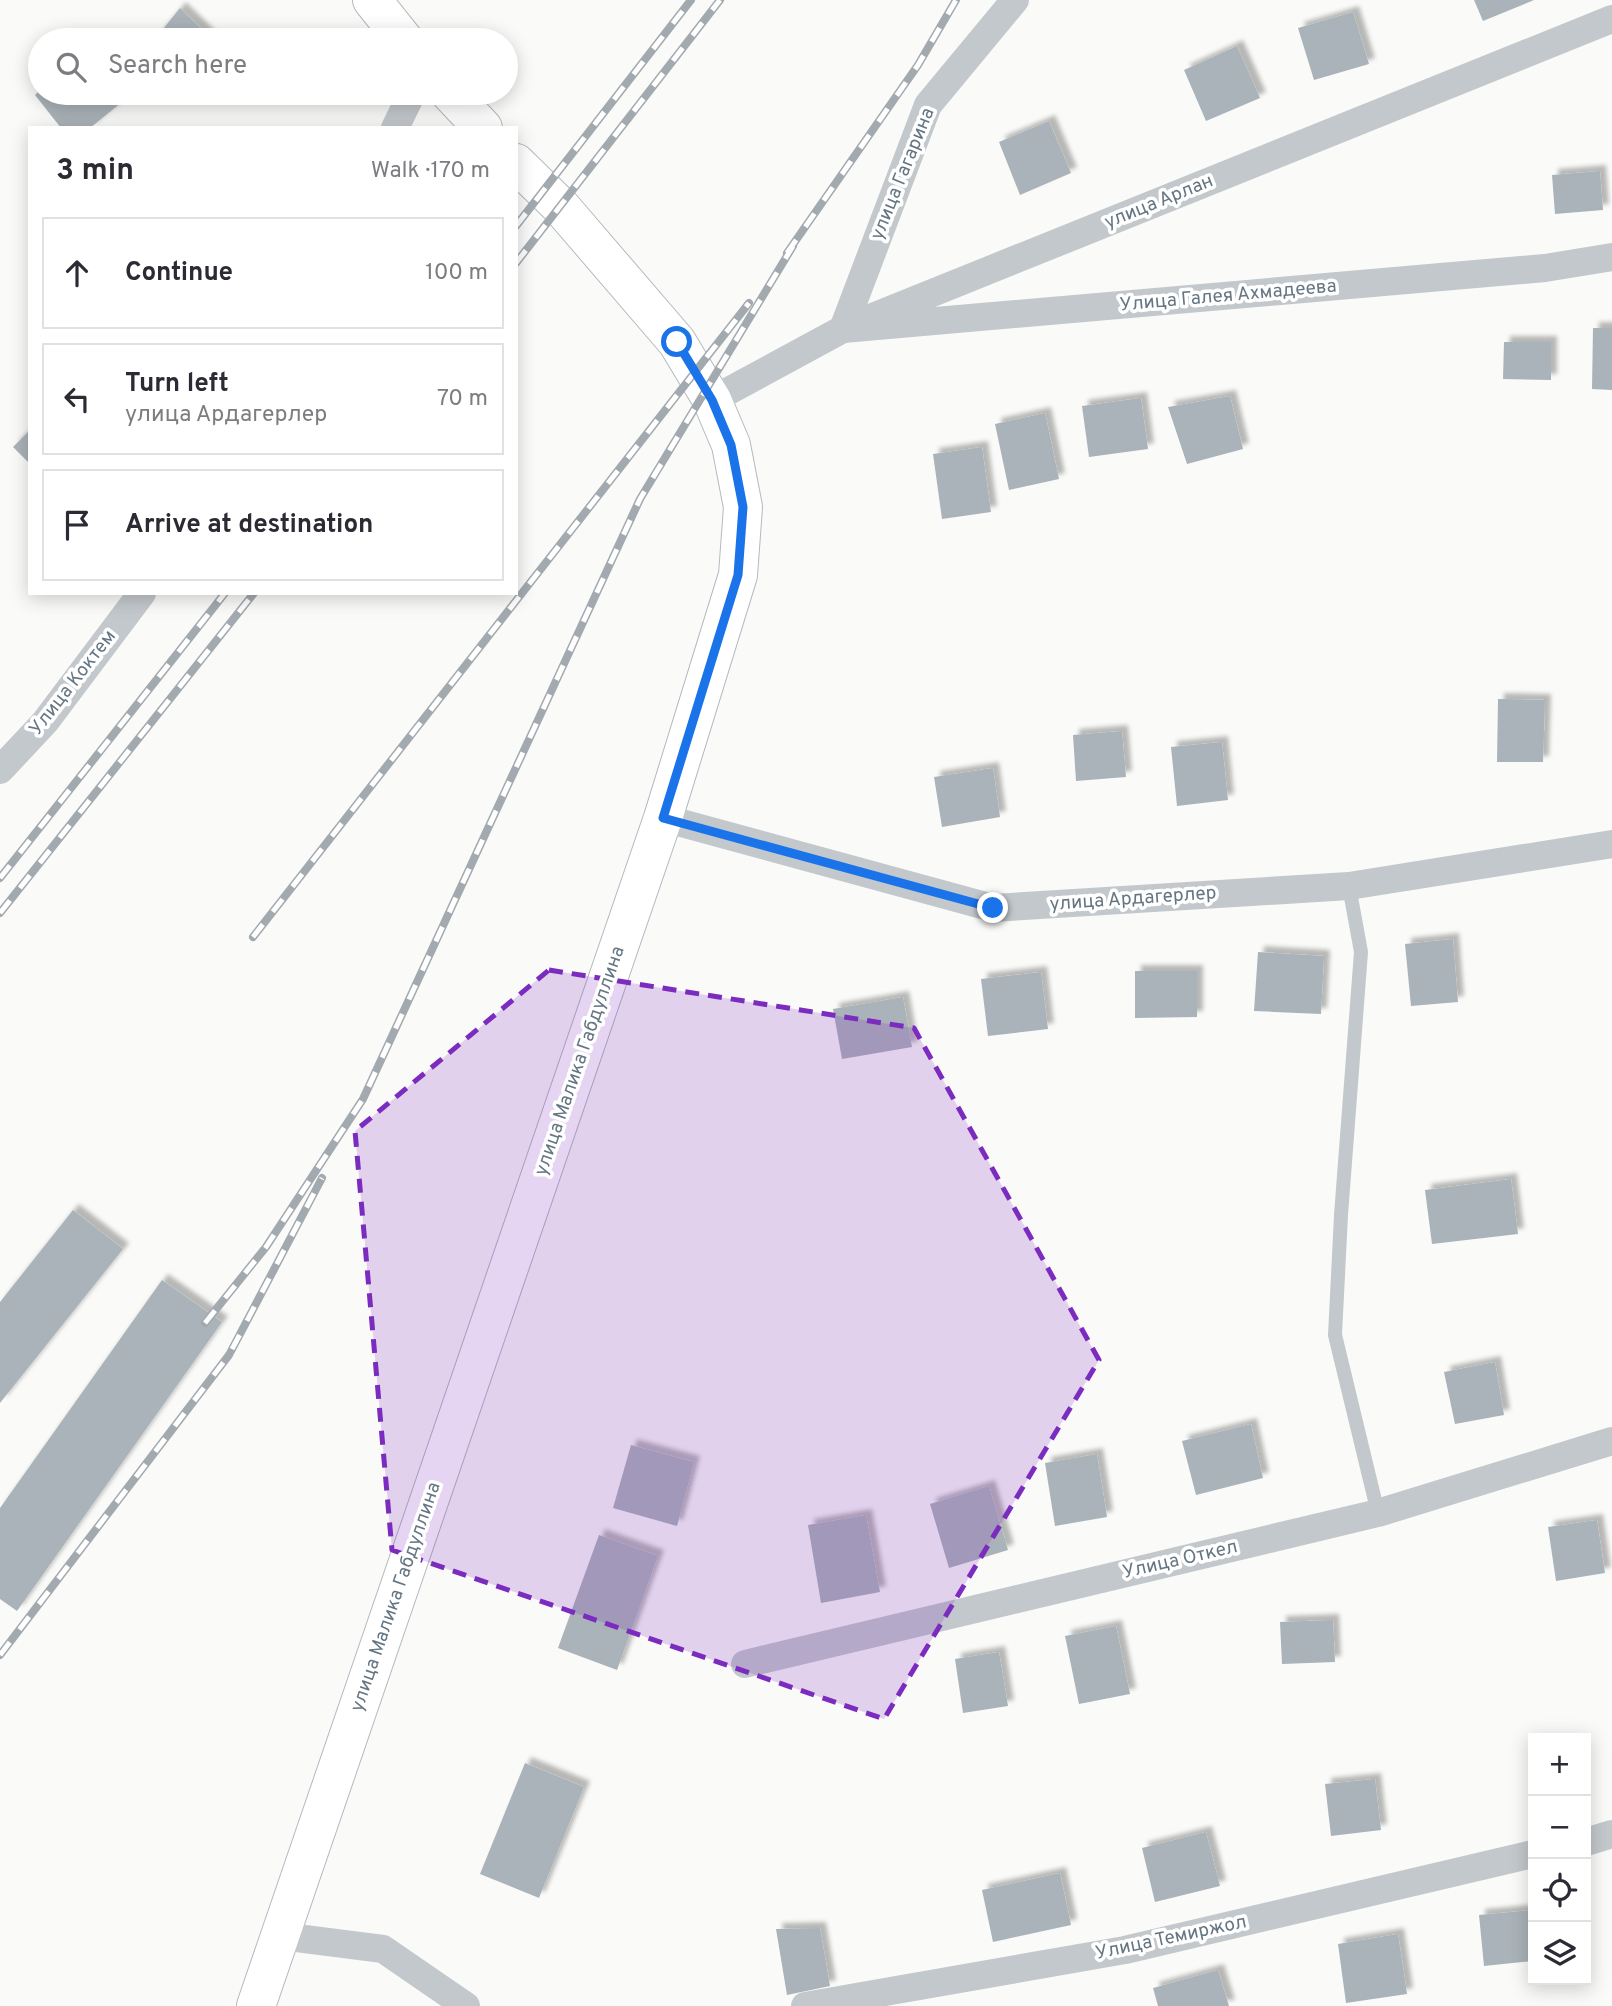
<!DOCTYPE html>
<html lang="en">
<head>
<meta charset="utf-8">
<style>
  :root { --surface:#fff; --page:#f2f2f3; --text:#2b2b33; --muted:#7c7c81; --line:#e1e1e2 }
  body { margin:0; font-family:Overpass,sans-serif; background:var(--page); color:var(--text) }
  .controls { position:absolute; right:21px; bottom:21px; display:grid; overflow:hidden; border-radius:0px; box-shadow:0 4px 18px #0003 }
  .controls button { width:63px; height:63px; display:grid; place-items:center; padding:0; border:0; border-bottom:2px solid var(--line); background:var(--surface); color:var(--text); font:35px sans-serif }
  .stop { position:absolute; width:21px; height:21px; margin:-16px; border:5px solid #1a73e8; border-radius:50%; background:#fff }
  .stop.end { background:#1a73e8; border-color:#fff; box-shadow:0 2px 7px #0008 }
  .list { margin:0; padding:0; list-style:none }
  h2 { display:flex; justify-content:space-between; align-items:center; height:91px; margin:0; padding:0 28px; font-size:30px }
  h2 small { font-size:23px; font-weight:400; color:var(--muted) }
  .list li { display:grid; grid-template-columns:46px 1fr auto; gap:21px; align-items:center; box-sizing:border-box; height:112px; margin:0 14px 14px; padding:0 14px; border:2px solid var(--line); border-radius:0px }
  .list b { display:block; font-size:26px; white-space:nowrap }
  .list p { margin:0; font-size:23px; white-space:nowrap; color:var(--muted) }
  .list em { font-size:23px; font-style:normal; color:var(--muted) }
  .icon { flex:none; width:38px; height:38px; fill:none; stroke:currentColor; stroke-width:2; stroke-linecap:round; stroke-linejoin:round }
  .map { position:relative; flex:none; width:1612px; height:2006px; overflow:hidden }
  .search { position:absolute; background:var(--surface); box-shadow:0 4px 18px #0003; left:28px; top:28px; width:490px; height:77px; display:flex; align-items:center; gap:18px; box-sizing:border-box; padding:0 24px; border-radius:38px; color:var(--muted); font-size:26px }
  .panel { position:absolute; background:var(--surface); box-shadow:0 4px 18px #0003; left:28px; top:126px; width:490px; height:469px; border-radius:0px }
  .map>svg:first-child { display:block }
  .building { fill:#aab3b9; filter:url(#shadow) }
  .lines { fill:none; stroke-linecap:round; stroke-linejoin:round }
  .secondary-casing { stroke:#b3babf; stroke-width:40 }
  .service { stroke:#c3c8cc; stroke-width:14 }
  .minor { stroke:#c3c8cc; stroke-width:28 }
  .secondary { stroke:#fff; stroke-width:38 }
  .rail-casing { stroke:#a2aab0; stroke-width:8 }
  .rail { stroke:#fff; stroke-width:5; stroke-dasharray:16; stroke-linecap:butt }
  .route { stroke:#1a73e8; stroke-width:9 }
  .marked { fill:#7b2cbf; fill-opacity:0.2; stroke:#7b2cbf; stroke-width:5; stroke-dasharray:14 9; stroke-linejoin:round }
  .labels { text-anchor:middle; dominant-baseline:central; stroke-width:7; stroke-linejoin:round; paint-order:stroke }
  .street-label { font-size:19px; fill:#657683; stroke:#fff }
</style>
</head>
<body>
<div class="map">
<svg width="1612" height="2006" viewBox="0 0 1612 2006">
  <defs>
    <filter id="shadow"><feDropShadow dx="6" dy="-6" stdDeviation="2" flood-color="#0004"/></filter>
  </defs>
  <rect width="100%" height="100%" fill="#fafaf8"/>
  <!-- building -->
  <g class="building">
    <path d="M 1474,0 L 1534,0 L 1483,21 Z"/>
    <path d="M 180,8 L 213,40 L 154,40 Z"/>
    <path d="M 1353,12 L 1369,64 L 1314,80 L 1298,28 Z"/>
    <path d="M 1237,46 L 1260,98 L 1206,121 L 1184,70 Z"/>
    <path d="M 40,90 L 40,93 L 133,93 L 90,128 L 61,128 L 35,95 Z"/>
    <path d="M 1049,121 L 1071,173 L 1020,195 L 999,142 Z"/>
    <path d="M 1600,171 L 1603,210 L 1555,214 L 1552,175 Z"/>
    <path d="M 1593,328 L 1612,328 L 1612,390 L 1592,389 Z"/>
    <path d="M 1504,342 L 1551,342 L 1551,380 L 1503,379 Z"/>
    <path d="M 1230,396 L 1243,449 L 1187,464 L 1168,407 Z"/>
    <path d="M 1141,398 L 1148,449 L 1089,457 L 1082,406 Z"/>
    <path d="M 1045,413 L 1059,479 L 1009,490 L 995,424 Z"/>
    <path d="M 30,430 L 30,464 L 13,447 Z"/>
    <path d="M 982,447 L 991,512 L 942,519 L 933,454 Z"/>
    <path d="M 1498,699 L 1545,700 L 1543,762 L 1497,762 Z"/>
    <path d="M 1122,731 L 1126,777 L 1076,781 L 1073,735 Z"/>
    <path d="M 1222,742 L 1228,800 L 1177,806 L 1171,747 Z"/>
    <path d="M 993,768 L 1000,817 L 942,827 L 934,777 Z"/>
    <path d="M 1453,939 L 1458,1002 L 1411,1006 L 1405,944 Z"/>
    <path d="M 1258,952 L 1324,956 L 1321,1014 L 1254,1011 Z"/>
    <path d="M 1135,971 L 1197,971 L 1197,1017 L 1135,1018 Z"/>
    <path d="M 1041,972 L 1048,1029 L 988,1036 L 981,979 Z"/>
    <path d="M 903,997 L 912,1047 L 842,1059 L 833,1009 Z"/>
    <path d="M 1511,1179 L 1518,1234 L 1432,1244 L 1425,1190 Z"/>
    <path d="M 73,1210 L 123,1249 L 0,1403 L 0,1302 Z"/>
    <path d="M 162,1280 L 222,1322 L 17,1611 L 0,1599 L 0,1508 Z"/>
    <path d="M 1495,1362 L 1504,1415 L 1455,1424 L 1444,1372 Z"/>
    <path d="M 1251,1424 L 1263,1478 L 1196,1495 L 1182,1441 Z"/>
    <path d="M 631,1445 L 694,1462 L 677,1526 L 613,1508 Z"/>
    <path d="M 1097,1454 L 1107,1517 L 1055,1526 L 1045,1463 Z"/>
    <path d="M 989,1486 L 1008,1550 L 949,1568 L 930,1504 Z"/>
    <path d="M 866,1515 L 880,1592 L 821,1603 L 808,1525 Z"/>
    <path d="M 1597,1520 L 1605,1573 L 1556,1581 L 1548,1527 Z"/>
    <path d="M 599,1535 L 658,1556 L 617,1670 L 558,1648 Z"/>
    <path d="M 1333,1620 L 1335,1662 L 1282,1664 L 1280,1622 Z"/>
    <path d="M 1116,1626 L 1130,1694 L 1079,1704 L 1065,1636 Z"/>
    <path d="M 999,1652 L 1008,1706 L 963,1713 L 955,1659 Z"/>
    <path d="M 525,1763 L 584,1787 L 539,1898 L 480,1874 Z"/>
    <path d="M 1375,1779 L 1381,1830 L 1331,1836 L 1325,1784 Z"/>
    <path d="M 1206,1832 L 1220,1886 L 1155,1902 L 1142,1848 Z"/>
    <path d="M 1060,1873 L 1071,1925 L 993,1942 L 982,1890 Z"/>
    <path d="M 1533,1910 L 1533,1961 L 1484,1966 L 1479,1915 Z"/>
    <path d="M 820,1928 L 830,1986 L 787,1995 L 776,1929 Z"/>
    <path d="M 1398,1934 L 1407,1994 L 1346,2003 L 1338,1944 Z"/>
    <path d="M 1218,1970 L 1229,2006 L 1158,2006 L 1153,1988 Z"/>
  </g>
  <g class="lines">
    <!-- secondary casing -->
    <g class="secondary-casing">
      <g id="secondary">
        <path d="M 372,0 L 404,40"/>
        <path d="M 450,93 L 483,128"/>
        <path d="M 256,2006 L 663,818 L 738,575 L 743,507 L 731,445 L 712,400 L 677,342 L 561,207 L 516,163"/>
      </g>
    </g>
    <!-- service -->
    <path class="service" d="M 1349,886 L 1361,952 L 1341,1215 L 1335,1335 L 1378,1513"/>
    <!-- minor -->
    <g class="minor">
      <path d="M 1015,0 L 928,105 L 843,329 L 1545,268 L 1612,257"/>
      <path d="M 395,128 L 412,93"/>
      <path d="M 712,400 L 843,329 L 1612,19"/>
      <path d="M 0,770 L 45,722 L 142,593"/>
      <path d="M 663,818 L 993,908 L 1349,886 L 1612,844"/>
      <path d="M 745,1664 L 1378,1513 L 1612,1441"/>
      <path d="M 1586,1842 L 1612,1834"/>
      <path d="M 281,1936 L 383,1949 L 466,2006"/>
      <path d="M 805,2006 L 1125,1950 L 1533,1854"/>
    </g>
    <!-- secondary -->
    <use href="#secondary" class="secondary"/>
    <!-- rail casing -->
    <g class="rail-casing">
      <g id="rail">
        <path d="M 516,226 L 691,0"/>
        <path d="M 787,253 L 918,65 L 956,0"/>
        <path d="M 516,263 L 720,0"/>
        <path d="M 0,878 L 225,593"/>
        <path d="M 0,913 L 254,593"/>
        <path d="M 253,937 L 749,303"/>
        <path d="M 205,1323 L 266,1247 L 363,1099 L 640,499 L 793,246"/>
        <path d="M 0,1655 L 229,1355 L 322,1178"/>
      </g>
    </g>
    <!-- rail -->
    <use href="#rail" class="rail"/>
  </g>
  <g class="lines">
    <!-- route -->
    <path class="route" d="M 677,342 L 712,400 L 731,445 L 743,507 L 738,575 L 663,818 L 993,908"/>
  </g>
  <!-- marked area -->
  <path class="marked" d="M 549,970 L 914,1028 L 1099,1360 L 884,1719 L 392,1550 L 355,1131 Z"/>
  <g class="labels">
    <!-- street labels -->
    <g class="street-label">
      <text transform="translate(903 174) rotate(-68)">улица Гагарина</text>
      <text transform="translate(1159 202) rotate(-22)">улица Арлан</text>
      <text transform="translate(1228 296) rotate(-5)">Улица Галея Ахмадеева</text>
      <text transform="translate(73 683) rotate(-52)">Улица Коктем</text>
      <text transform="translate(1133 899) rotate(-4)">улица Ардагерлер</text>
      <text transform="translate(580 1061) rotate(-71)">улица Малика Габдуллина</text>
      <text transform="translate(1180 1560) rotate(-13)">Улица Откел</text>
      <text transform="translate(396 1597) rotate(-71)">улица Малика Габдуллина</text>
      <text transform="translate(1171 1938) rotate(-12)">Улица Темиржол</text>
    </g>
  </g>
</svg>
<div class="controls">
<button>+</button>
<button>−</button>
<button><svg class="icon" aria-label="locate" viewBox="0 0 24 24"><circle cx="12" cy="12" r="6"/><path d="M12 2v4M12 18v4M2 12h4M18 12h4"/></svg></button>
<button><svg class="icon" aria-label="layers" viewBox="0 0 24 24"><path d="M12 4l9 5-9 5-9-5zM3 14l9 5 9-5"/></svg></button>
</div>
<div class="stop" style="left:677px;top:342px"></div>
<div class="stop end" style="left:993px;top:908px"></div>
<div class="search"><svg class="icon" aria-label="search" viewBox="0 0 24 24"><circle cx="10" cy="10" r="6"/><path d="M15 15l6 6"/></svg>Search here</div>
<section class="panel">
<h2>3 min<small>Walk · 170 m</small></h2>
<ul class="list">
<li><svg class="icon" aria-label="ahead" viewBox="0 0 24 24"><path d="M12 20V5M6 11l6-6 6 6"/></svg><div><b>Continue</b></div><em>100 m</em></li>
<li><svg class="icon" aria-label="left" viewBox="0 0 24 24"><path d="M17 20v-9H6M10 6l-5 5 5 5"/></svg><div><b>Turn left</b><p>улица Ардагерлер</p></div><em>70 m</em></li>
<li><svg class="icon" aria-label="arrive" viewBox="0 0 24 24"><path d="M6 21V4h12l-3 4 3 4H6"/></svg><div><b>Arrive at destination</b></div></li>
</ul>
</section>
</div>
</body>
</html>
